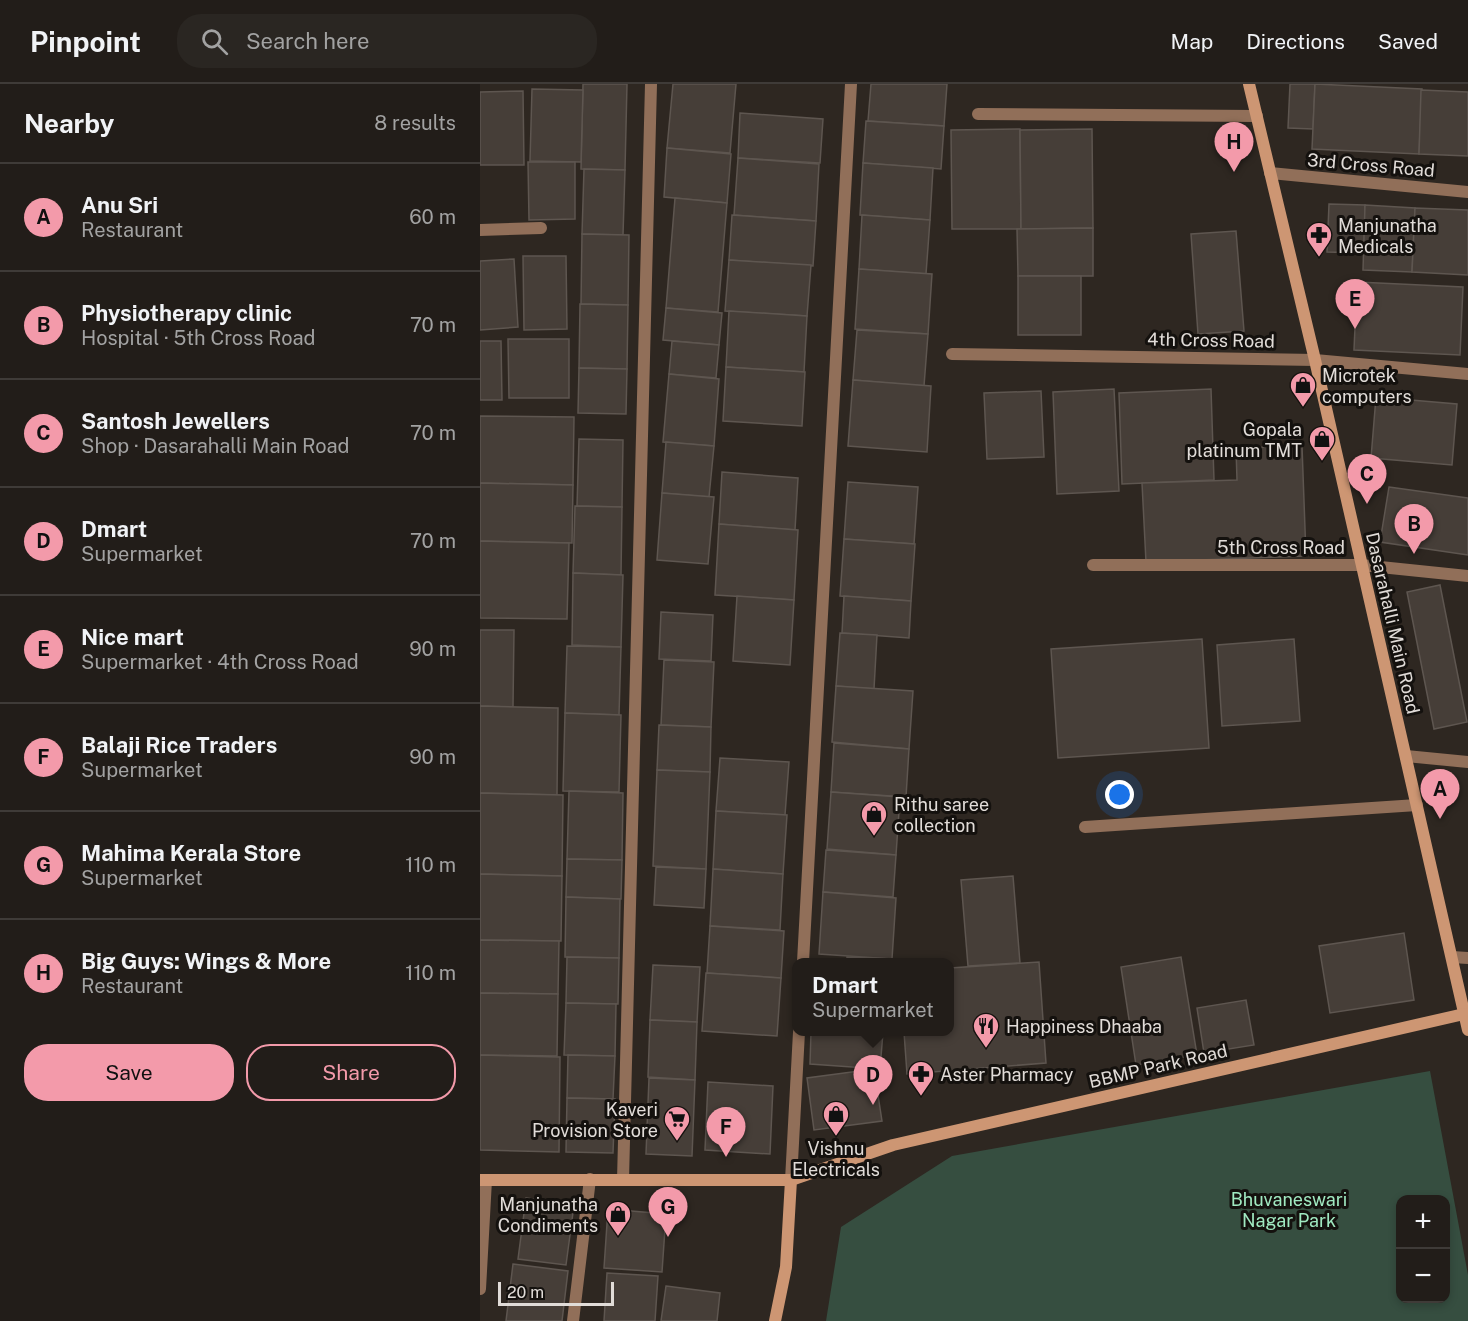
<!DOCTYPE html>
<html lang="en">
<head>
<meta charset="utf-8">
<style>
  :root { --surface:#221d19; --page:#2a2622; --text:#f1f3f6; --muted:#a2a2a2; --line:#3f3b38; --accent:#f39aaa }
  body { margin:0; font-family:"Public Sans",sans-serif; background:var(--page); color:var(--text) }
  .controls { position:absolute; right:18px; bottom:18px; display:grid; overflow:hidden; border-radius:12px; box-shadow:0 3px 9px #0003 }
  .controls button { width:54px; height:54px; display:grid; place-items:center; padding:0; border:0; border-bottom:2px solid var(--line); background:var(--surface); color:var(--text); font:30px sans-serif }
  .scale { position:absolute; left:18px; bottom:15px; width:116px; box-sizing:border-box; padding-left:6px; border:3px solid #e1dcd8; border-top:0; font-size:16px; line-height:21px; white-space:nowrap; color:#e1dcd8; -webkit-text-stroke:4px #14110e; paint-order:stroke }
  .you { position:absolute; left:640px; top:711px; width:21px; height:21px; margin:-15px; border:4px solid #fff; border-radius:50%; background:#1a73e8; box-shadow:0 0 0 9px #1a73e833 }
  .badge { display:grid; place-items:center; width:39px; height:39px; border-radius:50%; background:var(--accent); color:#111; font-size:20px; font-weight:700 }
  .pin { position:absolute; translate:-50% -50px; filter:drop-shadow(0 2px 3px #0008) }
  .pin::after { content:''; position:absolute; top:32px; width:21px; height:18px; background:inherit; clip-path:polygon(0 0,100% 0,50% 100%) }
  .popup { position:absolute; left:312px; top:874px; width:162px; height:78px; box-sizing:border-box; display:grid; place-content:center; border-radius:12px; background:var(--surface); filter:drop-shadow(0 2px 4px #0005); font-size:20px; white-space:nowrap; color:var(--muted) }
  .popup b { font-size:22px; color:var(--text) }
  .popup::after { content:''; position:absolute; left:50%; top:100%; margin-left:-12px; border:12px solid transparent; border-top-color:var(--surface) }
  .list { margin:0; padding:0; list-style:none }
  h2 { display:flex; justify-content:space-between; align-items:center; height:78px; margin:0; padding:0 24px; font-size:26px }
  h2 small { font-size:20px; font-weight:400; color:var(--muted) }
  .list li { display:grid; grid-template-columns:39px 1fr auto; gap:18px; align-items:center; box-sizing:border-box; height:108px; padding:0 24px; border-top:2px solid var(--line) }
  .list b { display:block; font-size:22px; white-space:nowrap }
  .list p { margin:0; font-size:20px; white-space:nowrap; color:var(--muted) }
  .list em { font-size:20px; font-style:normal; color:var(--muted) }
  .actions { display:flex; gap:12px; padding:18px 24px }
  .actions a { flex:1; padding:14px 0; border:2px solid var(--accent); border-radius:24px; text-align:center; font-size:21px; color:var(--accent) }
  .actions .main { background:var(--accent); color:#111 }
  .icon { flex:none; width:33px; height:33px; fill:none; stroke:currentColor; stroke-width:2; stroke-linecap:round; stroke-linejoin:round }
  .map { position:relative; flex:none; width:988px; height:1237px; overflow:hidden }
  header { display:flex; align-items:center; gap:36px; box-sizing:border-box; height:84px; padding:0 30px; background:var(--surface); border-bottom:2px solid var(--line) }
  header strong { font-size:28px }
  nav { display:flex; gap:33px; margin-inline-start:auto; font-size:21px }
  .search { width:420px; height:54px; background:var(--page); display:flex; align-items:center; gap:15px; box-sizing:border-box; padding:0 21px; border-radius:24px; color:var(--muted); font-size:22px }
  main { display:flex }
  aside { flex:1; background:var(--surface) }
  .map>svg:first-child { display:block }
  .green { fill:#364e40; fill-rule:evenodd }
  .building { fill:#463e38; stroke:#5e5650; stroke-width:1.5 }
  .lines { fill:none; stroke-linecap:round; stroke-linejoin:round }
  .street { stroke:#916f59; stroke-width:12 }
  .secondary { stroke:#cd9673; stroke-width:12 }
  .labels { text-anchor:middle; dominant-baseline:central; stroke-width:6; stroke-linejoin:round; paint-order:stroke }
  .street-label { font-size:18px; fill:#e1dcd8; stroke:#14110e }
  .poi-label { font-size:18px; fill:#e1dcd8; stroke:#14110e; text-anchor:start }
  .park-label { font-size:18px; fill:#a0e9c1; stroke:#14110e }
</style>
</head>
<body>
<header>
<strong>Pinpoint</strong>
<div class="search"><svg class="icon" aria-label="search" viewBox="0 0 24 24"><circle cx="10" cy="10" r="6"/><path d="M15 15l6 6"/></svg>Search here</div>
<nav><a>Map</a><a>Directions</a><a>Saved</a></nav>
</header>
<main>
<aside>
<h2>Nearby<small>8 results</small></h2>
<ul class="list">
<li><span class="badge">A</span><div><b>Anu Sri</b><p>Restaurant</p></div><em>60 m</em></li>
<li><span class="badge">B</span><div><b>Physiotherapy clinic</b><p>Hospital · 5th Cross Road</p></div><em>70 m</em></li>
<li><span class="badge">C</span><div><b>Santosh Jewellers</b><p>Shop · Dasarahalli Main Road</p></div><em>70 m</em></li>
<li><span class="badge">D</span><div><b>Dmart</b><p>Supermarket</p></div><em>70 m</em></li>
<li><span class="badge">E</span><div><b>Nice mart</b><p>Supermarket · 4th Cross Road</p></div><em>90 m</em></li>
<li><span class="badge">F</span><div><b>Balaji Rice Traders</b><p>Supermarket</p></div><em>90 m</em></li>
<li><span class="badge">G</span><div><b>Mahima Kerala Store</b><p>Supermarket</p></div><em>110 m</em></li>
<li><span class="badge">H</span><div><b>Big Guys: Wings &amp; More</b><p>Restaurant</p></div><em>110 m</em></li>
</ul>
<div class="actions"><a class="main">Save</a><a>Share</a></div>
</aside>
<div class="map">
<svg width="988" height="1237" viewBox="0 0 988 1237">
  <rect width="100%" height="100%" fill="#2e2721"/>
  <!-- green -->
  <path class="green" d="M 950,987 L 988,1191 L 988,1237 L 346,1237 L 361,1143 L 472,1072 ZM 920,1116 L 966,1116 L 966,1214 L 920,1214 Z"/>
  <!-- building -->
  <g class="building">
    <path d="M 103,0 L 147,0 L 145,86 L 101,85 Z"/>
    <path d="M 193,0 L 256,0 L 250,69 L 187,64 Z"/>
    <path d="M 391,0 L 467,0 L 464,42 L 388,37 Z"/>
    <path d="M 810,0 L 835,0 L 833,45 L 808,44 Z"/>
    <path d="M 835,0 L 942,5 L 939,70 L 832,65 Z"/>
    <path d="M 52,5 L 103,6 L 101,78 L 50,77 Z"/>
    <path d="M 941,6 L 988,8 L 988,72 L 939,70 Z"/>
    <path d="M 43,7 L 44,81 L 0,81 L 0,8 Z"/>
    <path d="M 260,29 L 343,35 L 340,79 L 258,74 Z"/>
    <path d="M 386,37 L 464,42 L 461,85 L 383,79 Z"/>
    <path d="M 540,45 L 541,145 L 472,145 L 471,46 Z"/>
    <path d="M 612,45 L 613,144 L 541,145 L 540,46 Z"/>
    <path d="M 187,64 L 251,70 L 247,119 L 184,113 Z"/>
    <path d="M 258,74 L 339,80 L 336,137 L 254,131 Z"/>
    <path d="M 48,78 L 95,78 L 95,135 L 49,136 Z"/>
    <path d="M 383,79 L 453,84 L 450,136 L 380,131 Z"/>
    <path d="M 104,85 L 145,86 L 143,151 L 102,150 Z"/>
    <path d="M 195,114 L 247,119 L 238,228 L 186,224 Z"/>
    <path d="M 849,120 L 885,121 L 884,169 L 847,168 Z"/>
    <path d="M 885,121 L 935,124 L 932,188 L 883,186 Z"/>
    <path d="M 935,124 L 988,126 L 988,191 L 932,188 Z"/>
    <path d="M 252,131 L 336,137 L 333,182 L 249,176 Z"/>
    <path d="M 382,131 L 450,136 L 446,190 L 379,185 Z"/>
    <path d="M 613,144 L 613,192 L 538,192 L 537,145 Z"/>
    <path d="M 756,147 L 764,247 L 718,250 L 711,150 Z"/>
    <path d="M 102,150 L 149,151 L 148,221 L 101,220 Z"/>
    <path d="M 43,172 L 86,172 L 87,245 L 44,246 Z"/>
    <path d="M 34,175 L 38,243 L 0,246 L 0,177 Z"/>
    <path d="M 249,176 L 331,181 L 327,232 L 245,227 Z"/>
    <path d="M 379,185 L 452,190 L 448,250 L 375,245 Z"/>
    <rect x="538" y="192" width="63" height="59"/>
    <path d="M 877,198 L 983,203 L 980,271 L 874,266 Z"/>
    <path d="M 100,220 L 148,221 L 147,285 L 99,284 Z"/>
    <path d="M 186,224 L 242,229 L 239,261 L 183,256 Z"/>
    <path d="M 249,227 L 327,232 L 324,288 L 246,283 Z"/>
    <path d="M 377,246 L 448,250 L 444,302 L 373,296 Z"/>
    <path d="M 28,255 L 89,255 L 89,314 L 29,314 Z"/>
    <path d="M 0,257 L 21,257 L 22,316 L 0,316 Z"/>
    <path d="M 192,257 L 239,261 L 236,294 L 189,290 Z"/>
    <path d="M 246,283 L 325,288 L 322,342 L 243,337 Z"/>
    <path d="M 99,284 L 147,285 L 146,330 L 98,329 Z"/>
    <path d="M 189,290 L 239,295 L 234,362 L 183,358 Z"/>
    <path d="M 373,296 L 451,302 L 447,368 L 368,362 Z"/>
    <path d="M 634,305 L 639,407 L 577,410 L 573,308 Z"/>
    <path d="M 731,305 L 734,396 L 642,400 L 639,309 Z"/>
    <path d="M 561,307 L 564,373 L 507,375 L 504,309 Z"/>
    <path d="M 896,313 L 977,320 L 972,381 L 891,374 Z"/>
    <path d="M 0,332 L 94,333 L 93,401 L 0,399 Z"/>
    <path d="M 99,355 L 143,356 L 142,423 L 97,422 Z"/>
    <path d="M 186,358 L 234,362 L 229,413 L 182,409 Z"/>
    <path d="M 822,362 L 826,472 L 666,478 L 662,399 L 757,396 L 756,364 Z"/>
    <path d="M 242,388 L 318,394 L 315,446 L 239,440 Z"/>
    <path d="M 368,398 L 438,403 L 434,460 L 364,455 Z"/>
    <path d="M 0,399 L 93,401 L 92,459 L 0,457 Z"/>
    <path d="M 909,403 L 988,414 L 988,471 L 900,458 Z"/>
    <path d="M 182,409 L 234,413 L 228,480 L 177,476 Z"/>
    <path d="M 95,422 L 142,423 L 141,491 L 93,489 Z"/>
    <path d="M 239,440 L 318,446 L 314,516 L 235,511 Z"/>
    <path d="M 364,455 L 435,460 L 431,517 L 360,512 Z"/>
    <path d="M 0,457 L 89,459 L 87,535 L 0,534 Z"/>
    <path d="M 93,489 L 143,491 L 141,563 L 92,561 Z"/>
    <path d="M 960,501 L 987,638 L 954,645 L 927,508 Z"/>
    <path d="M 257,512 L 314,516 L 310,581 L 253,577 Z"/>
    <path d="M 364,512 L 431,517 L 429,554 L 362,549 Z"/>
    <path d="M 181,528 L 233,531 L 231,577 L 179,575 Z"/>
    <path d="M 0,546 L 34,546 L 33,623 L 0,622 Z"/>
    <path d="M 360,549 L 397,551 L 394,605 L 356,602 Z"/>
    <path d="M 722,555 L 729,664 L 578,674 L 571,565 Z"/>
    <path d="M 814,555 L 820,637 L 742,642 L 737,561 Z"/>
    <path d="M 87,562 L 141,563 L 139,631 L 85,629 Z"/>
    <path d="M 184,576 L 234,578 L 231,643 L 181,641 Z"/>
    <path d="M 356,602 L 433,607 L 429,665 L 352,658 Z"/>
    <path d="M 0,622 L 78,624 L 77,711 L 0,709 Z"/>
    <path d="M 85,629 L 141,631 L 139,708 L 83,707 Z"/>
    <path d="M 179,641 L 231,643 L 230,688 L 177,686 Z"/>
    <path d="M 354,659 L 429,665 L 426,713 L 351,708 Z"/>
    <path d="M 240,674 L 309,678 L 305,731 L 236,727 Z"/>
    <path d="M 177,686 L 230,688 L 226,785 L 173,782 Z"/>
    <path d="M 89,707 L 143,709 L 142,776 L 87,775 Z"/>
    <path d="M 351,708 L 420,713 L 416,771 L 347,765 Z"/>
    <path d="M 0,709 L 83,711 L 82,792 L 0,790 Z"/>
    <path d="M 236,727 L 307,731 L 303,790 L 233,785 Z"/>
    <path d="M 346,766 L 416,771 L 413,813 L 343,808 Z"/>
    <path d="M 87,775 L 142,776 L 141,815 L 86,813 Z"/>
    <path d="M 176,783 L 226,785 L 224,824 L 174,821 Z"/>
    <path d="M 233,785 L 303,790 L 300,846 L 230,842 Z"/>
    <path d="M 0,790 L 82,792 L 81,857 L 0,856 Z"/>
    <path d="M 533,792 L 540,879 L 488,882 L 481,796 Z"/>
    <path d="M 343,808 L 416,814 L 412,875 L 339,870 Z"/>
    <path d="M 86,813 L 140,815 L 139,874 L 85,873 Z"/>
    <path d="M 230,842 L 304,847 L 301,894 L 227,889 Z"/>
    <path d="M 924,849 L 934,916 L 850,929 L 839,862 Z"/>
    <path d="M 0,856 L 79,857 L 78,910 L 0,909 Z"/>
    <path d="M 87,873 L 139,874 L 138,920 L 86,919 Z"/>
    <path d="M 367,873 L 412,875 L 412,878 L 367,878 Z"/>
    <path d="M 701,873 L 717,971 L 656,981 L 641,883 Z"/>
    <path d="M 559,878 L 566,979 L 427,990 L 424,948 L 470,948 L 470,884 Z"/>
    <path d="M 173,881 L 220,883 L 217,938 L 170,936 Z"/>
    <path d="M 226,889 L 301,894 L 297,952 L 222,947 Z"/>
    <path d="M 0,909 L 78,910 L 77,972 L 0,971 Z"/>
    <path d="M 766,916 L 774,961 L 724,969 L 717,924 Z"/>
    <path d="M 86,919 L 136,920 L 135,972 L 84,971 Z"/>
    <path d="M 170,936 L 217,938 L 215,996 L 168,993 Z"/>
    <path d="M 331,948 L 403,948 L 400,985 L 330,980 Z"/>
    <path d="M 0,971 L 80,973 L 79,1068 L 0,1066 Z"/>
    <path d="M 88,971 L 135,972 L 133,1015 L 87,1014 Z"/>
    <path d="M 394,985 L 402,1037 L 334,1046 L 327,994 Z"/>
    <path d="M 169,994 L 215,996 L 212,1072 L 166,1070 Z"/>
    <path d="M 228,998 L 293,1002 L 290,1070 L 225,1066 Z"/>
    <path d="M 87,1014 L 135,1015 L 133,1069 L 86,1068 Z"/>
    <path d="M 46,1114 L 94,1121 L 86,1181 L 38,1175 Z"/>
    <path d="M 128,1125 L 186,1130 L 182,1188 L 124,1184 Z"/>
    <path d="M 33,1180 L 88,1187 L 82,1237 L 26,1237 Z"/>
    <path d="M 127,1189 L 178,1192 L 175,1237 L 124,1237 Z"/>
    <path d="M 186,1202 L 240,1209 L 237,1237 L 181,1237 Z"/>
  </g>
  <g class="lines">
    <!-- street -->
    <g class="street">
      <path d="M 498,30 L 777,32"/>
      <path d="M 790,89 L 988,108"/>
      <path d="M 0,146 L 61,144"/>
      <path d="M 472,270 L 835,276 L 988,290"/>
      <path d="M 613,481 L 881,481 L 988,492"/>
      <path d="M 926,672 L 988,678"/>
      <path d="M 605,743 L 937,721"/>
      <path d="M 972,873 L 988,874"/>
      <path d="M 323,878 L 371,0"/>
      <path d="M 143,1096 L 171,0"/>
      <path d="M 311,1096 L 319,948"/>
      <path d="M 0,1205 L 6,1096"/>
      <path d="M 93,1237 L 110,1095"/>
    </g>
    <!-- secondary -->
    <g class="secondary">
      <path d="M 769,0 L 835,276 L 988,946"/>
      <path d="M 0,1096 L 311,1096"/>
      <path d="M 295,1237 L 306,1183 L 311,1096 L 413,1061 L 984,930"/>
    </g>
  </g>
  <!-- icons -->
  <defs>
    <g id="pharmacy-pin" transform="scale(1.35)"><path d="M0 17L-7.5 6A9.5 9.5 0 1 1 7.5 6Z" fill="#f39aaa" stroke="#14110e"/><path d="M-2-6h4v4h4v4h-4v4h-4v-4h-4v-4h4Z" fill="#111"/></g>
    <g id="shop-pin" transform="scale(1.35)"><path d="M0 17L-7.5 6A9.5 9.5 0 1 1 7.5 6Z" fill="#f39aaa" stroke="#14110e"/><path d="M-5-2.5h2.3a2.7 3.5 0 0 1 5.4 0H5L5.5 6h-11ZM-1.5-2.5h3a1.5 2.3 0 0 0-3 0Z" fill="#111"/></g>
    <g id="restaurant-pin" transform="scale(1.35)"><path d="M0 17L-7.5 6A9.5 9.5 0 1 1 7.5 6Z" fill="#f39aaa" stroke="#14110e"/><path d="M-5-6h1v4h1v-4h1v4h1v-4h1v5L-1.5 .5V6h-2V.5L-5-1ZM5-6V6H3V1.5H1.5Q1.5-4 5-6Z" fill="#111"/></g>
    <g id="supermarket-pin" transform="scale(1.35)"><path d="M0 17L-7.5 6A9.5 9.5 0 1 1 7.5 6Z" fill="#f39aaa" stroke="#14110e"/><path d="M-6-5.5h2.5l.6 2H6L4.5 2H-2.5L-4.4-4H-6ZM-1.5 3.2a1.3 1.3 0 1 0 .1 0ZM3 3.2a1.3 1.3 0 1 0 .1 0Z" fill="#111"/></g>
  </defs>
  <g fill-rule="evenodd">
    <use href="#pharmacy-pin" x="839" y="151"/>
    <use href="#shop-pin" x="823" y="301"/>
    <use href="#shop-pin" x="842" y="355"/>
    <use href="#shop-pin" x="394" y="730"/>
    <use href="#restaurant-pin" x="506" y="942"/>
    <use href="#pharmacy-pin" x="441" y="990"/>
    <use href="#shop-pin" x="356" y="1030"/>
    <use href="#supermarket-pin" x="197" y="1035"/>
    <use href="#shop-pin" x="138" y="1130"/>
  </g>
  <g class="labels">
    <!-- street labels -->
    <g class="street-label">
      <text transform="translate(891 81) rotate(5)">3rd Cross Road</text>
      <text transform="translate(731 256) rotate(1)">4th Cross Road</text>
      <text x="801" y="463">5th Cross Road</text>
      <text transform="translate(913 539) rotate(77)">Dasarahalli Main Road</text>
      <text transform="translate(678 982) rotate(-13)">BBMP Park Road</text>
    </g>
    <!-- poi labels -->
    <g class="poi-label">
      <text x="858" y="141">Manjunatha<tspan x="858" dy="21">Medicals</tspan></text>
      <text x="842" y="291">Microtek<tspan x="842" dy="21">computers</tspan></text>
      <text x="822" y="345" text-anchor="end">Gopala<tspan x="822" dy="21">platinum TMT</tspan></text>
      <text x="414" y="720">Rithu saree<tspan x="414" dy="21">collection</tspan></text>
      <text x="526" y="942">Happiness Dhaaba</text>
      <text x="460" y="990">Aster Pharmacy</text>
      <text x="178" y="1025" text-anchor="end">Kaveri<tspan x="178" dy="21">Provision Store</tspan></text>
      <text x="356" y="1064" text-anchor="middle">Vishnu<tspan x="356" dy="21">Electricals</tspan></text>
      <text x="118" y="1120" text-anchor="end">Manjunatha<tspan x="118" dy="21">Condiments</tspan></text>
    </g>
    <!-- park labels -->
    <g class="park-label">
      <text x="809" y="1115">Bhuvaneswari<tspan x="809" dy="21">Nagar Park</tspan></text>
    </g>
  </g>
</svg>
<div class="controls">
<button>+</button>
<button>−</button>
</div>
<div class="scale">20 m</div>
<div class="you"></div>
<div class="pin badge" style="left:960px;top:735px">A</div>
<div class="pin badge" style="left:934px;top:470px">B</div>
<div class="pin badge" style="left:887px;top:420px">C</div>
<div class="pin badge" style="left:393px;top:1021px">D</div>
<div class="popup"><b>Dmart</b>Supermarket</div>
<div class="pin badge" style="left:875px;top:245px">E</div>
<div class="pin badge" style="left:246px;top:1073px">F</div>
<div class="pin badge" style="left:188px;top:1153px">G</div>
<div class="pin badge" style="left:754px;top:88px">H</div>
</div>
</main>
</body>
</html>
